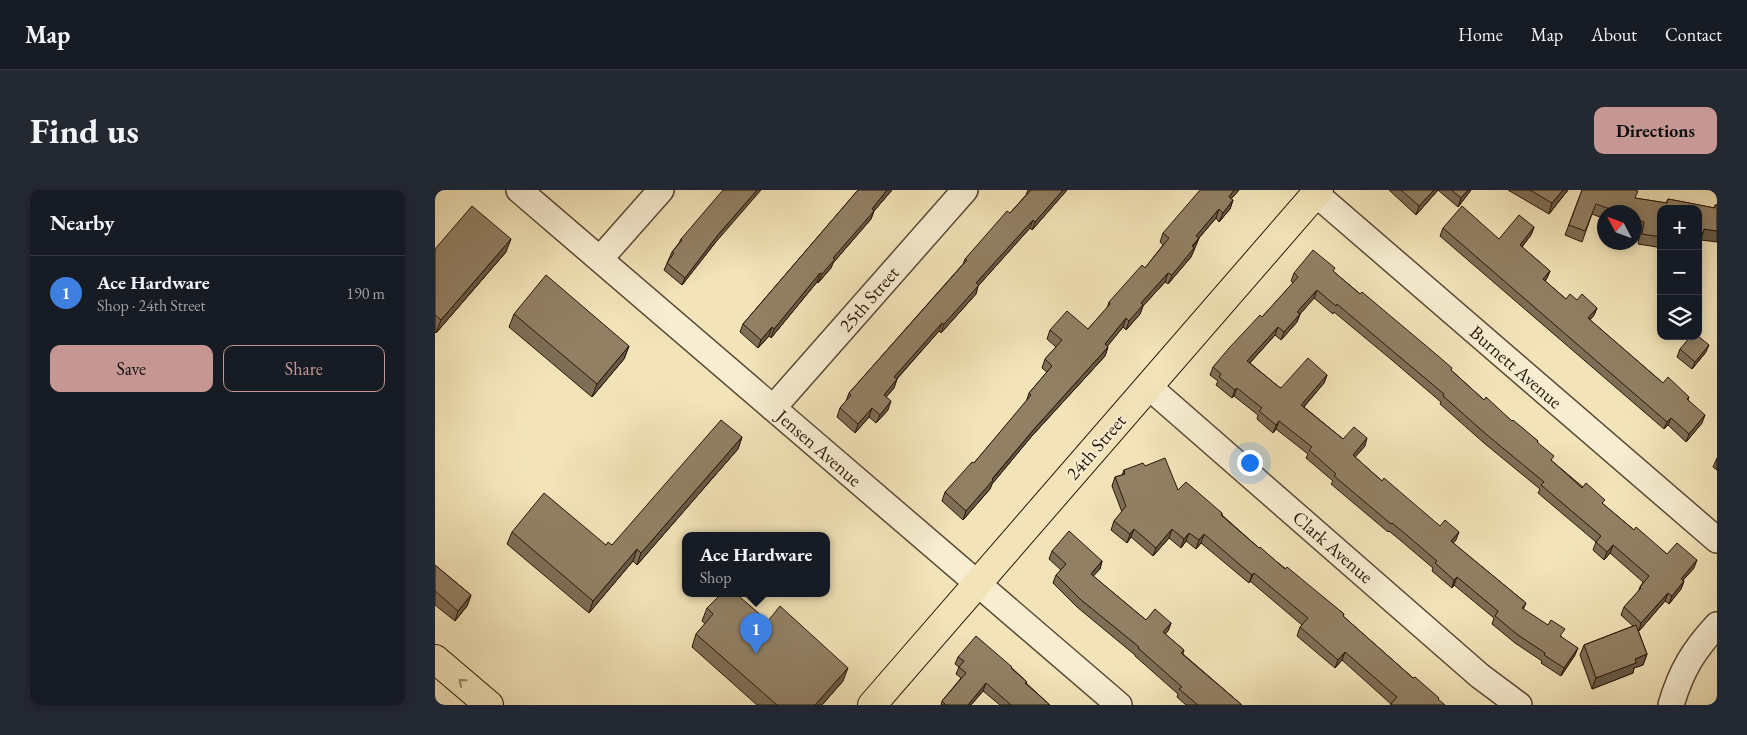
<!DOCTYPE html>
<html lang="en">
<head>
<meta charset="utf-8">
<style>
  :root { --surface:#171b24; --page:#242831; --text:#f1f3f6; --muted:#9ea1a6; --line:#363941; --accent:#c59692 }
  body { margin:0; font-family:"EB Garamond",serif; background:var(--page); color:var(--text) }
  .controls { position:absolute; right:15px; top:15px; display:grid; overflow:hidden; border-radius:10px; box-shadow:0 2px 12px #0003 }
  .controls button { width:45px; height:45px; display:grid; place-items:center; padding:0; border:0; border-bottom:1px solid var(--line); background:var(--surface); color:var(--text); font:25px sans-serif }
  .compass { position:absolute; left:1162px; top:15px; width:45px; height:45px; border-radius:50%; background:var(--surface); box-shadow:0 2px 12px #0003; rotate:311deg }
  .you { position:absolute; left:814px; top:272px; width:18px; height:18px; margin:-12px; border:4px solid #fff; border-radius:50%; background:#1a73e8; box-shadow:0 0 0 8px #1a73e833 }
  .badge { display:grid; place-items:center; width:32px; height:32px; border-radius:50%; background:var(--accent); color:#fff; font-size:16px; font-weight:700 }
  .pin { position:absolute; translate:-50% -41px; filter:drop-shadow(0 1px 2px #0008) }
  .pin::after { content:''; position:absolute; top:26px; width:18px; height:15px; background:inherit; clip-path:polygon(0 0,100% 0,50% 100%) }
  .popup { position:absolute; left:247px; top:342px; width:148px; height:65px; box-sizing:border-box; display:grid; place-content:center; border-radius:10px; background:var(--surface); filter:drop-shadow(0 1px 4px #0005); font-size:16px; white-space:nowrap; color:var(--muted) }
  .popup b { font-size:19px; color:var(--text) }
  .popup::after { content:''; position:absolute; left:50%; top:100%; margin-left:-10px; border:10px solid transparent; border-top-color:var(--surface) }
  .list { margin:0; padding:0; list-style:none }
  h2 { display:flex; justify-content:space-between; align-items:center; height:65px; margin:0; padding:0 20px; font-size:21px }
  h2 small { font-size:16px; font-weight:400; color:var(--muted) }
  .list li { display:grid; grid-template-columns:32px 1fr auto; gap:15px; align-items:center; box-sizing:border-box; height:75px; padding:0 20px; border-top:1px solid var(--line) }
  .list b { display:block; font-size:19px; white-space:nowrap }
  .list p { margin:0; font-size:16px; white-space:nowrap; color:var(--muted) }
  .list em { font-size:16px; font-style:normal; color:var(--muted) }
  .actions { display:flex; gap:10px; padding:15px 20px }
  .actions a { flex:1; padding:11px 0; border:1px solid var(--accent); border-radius:10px; text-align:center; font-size:18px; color:var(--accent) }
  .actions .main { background:var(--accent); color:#111 }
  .icon { flex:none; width:28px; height:28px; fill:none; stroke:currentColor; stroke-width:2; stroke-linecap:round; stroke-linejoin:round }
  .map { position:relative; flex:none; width:1282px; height:515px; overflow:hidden; border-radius:10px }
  header { display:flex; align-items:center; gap:30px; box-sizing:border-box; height:70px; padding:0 25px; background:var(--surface); border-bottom:1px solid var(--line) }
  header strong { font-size:24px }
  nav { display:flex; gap:28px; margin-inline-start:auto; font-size:18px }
  .intro { display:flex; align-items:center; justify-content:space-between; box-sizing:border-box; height:120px; padding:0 30px }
  h1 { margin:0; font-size:35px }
  .button { padding:12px 22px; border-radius:10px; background:var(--accent); color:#111; font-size:18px; font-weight:700 }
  main { display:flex; gap:30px; padding:0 30px }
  aside { flex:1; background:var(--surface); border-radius:10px; box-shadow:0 2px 12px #0003 }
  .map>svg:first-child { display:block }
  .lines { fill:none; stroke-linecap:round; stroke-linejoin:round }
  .minor-casing { stroke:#5b4834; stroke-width:28 }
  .major-casing { stroke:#291508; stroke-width:30 }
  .minor { stroke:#f7edd1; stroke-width:25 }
  .major { stroke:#f2e3b8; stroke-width:28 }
  .wall { fill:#7e6e56; stroke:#291508 }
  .shaded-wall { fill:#665a46; stroke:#291508 }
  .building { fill:#928064; stroke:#291508 }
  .oneway { stroke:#988669 }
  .labels { text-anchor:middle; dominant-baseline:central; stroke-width:4; stroke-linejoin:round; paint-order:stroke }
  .street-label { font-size:19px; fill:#291508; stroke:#f7edd1 }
</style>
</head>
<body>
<header>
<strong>Map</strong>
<nav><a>Home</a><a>Map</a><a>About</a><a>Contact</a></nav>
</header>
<div class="intro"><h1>Find us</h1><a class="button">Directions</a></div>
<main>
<aside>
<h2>Nearby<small></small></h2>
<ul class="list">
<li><span class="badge" style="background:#3f7fe0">1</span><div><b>Ace Hardware</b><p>Shop · 24th Street</p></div><em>190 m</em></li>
</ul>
<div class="actions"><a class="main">Save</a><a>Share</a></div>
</aside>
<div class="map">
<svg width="1282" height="515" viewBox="0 0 1282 515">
  <rect width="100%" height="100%" fill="#f2e3b8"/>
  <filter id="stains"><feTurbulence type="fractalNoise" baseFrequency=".004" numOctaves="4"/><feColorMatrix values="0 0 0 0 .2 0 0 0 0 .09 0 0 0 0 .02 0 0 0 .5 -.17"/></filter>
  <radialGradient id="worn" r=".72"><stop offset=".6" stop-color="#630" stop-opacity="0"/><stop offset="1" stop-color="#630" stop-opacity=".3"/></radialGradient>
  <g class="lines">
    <!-- minor casing -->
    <g class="minor-casing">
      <g id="minor">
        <path d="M 84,0 L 684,515"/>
        <path d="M 881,4 L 1282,350"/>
        <path d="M 165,69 L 226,0"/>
        <path d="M 713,196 L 1045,486 L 1084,515"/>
        <path d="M 338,218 L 530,0"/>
        <path d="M 1236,515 C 1246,481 1258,461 1282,435"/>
      </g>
    </g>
    <!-- major casing -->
    <g class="major-casing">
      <g id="major">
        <path d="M 0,469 L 54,515"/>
        <path d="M 437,515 L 884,0"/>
      </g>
    </g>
    <!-- minor -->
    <use href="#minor" class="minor"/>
    <!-- major -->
    <use href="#major" class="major"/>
  </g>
  <!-- wall -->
  <g class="wall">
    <path d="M 423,0 L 457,0 L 439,21 L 436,29 L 398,73 L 396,78 L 383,93 L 382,92 L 336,148 L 334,146 L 323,158 L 305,142 L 308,134 Z"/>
    <path d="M 593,0 L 632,0 L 597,40 L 595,38 L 543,96 L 541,104 L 506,143 L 504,141 L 462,189 L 459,198 L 451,207 L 453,220 L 441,233 L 434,227 L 420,243 L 402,227 L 405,218 L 411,211 L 414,203 L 528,74 L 530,69 L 575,23 L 591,5 Z"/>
    <path d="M 804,0 L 796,9 L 798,10 L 795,19 L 784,32 L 781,28 L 764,48 L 756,67 L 733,94 L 730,92 L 708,116 L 705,124 L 691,140 L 688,137 L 672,156 L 673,157 L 670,166 L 596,247 L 557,294 L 555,299 L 528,330 L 507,311 L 510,302 L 539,273 L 591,212 L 594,203 L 612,182 L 607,178 L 610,169 L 621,157 L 612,149 L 615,140 L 653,139 L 672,118 L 674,112 L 710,78 L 728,55 L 725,52 L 728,43 Z"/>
    <path d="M 954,0 L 1036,0 L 1023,17 L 1003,0 L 981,25 Z"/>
    <path d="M 1073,0 L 1133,0 L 1114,24 Z"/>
    <path d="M 1147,0 L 1200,8 L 1231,13 L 1233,9 L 1279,18 L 1280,15 L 1282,15 L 1264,53 L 1263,53 L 1263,19 L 1226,19 L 1226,55 L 1223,54 L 1222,57 L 1203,54 L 1205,43 L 1200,41 L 1200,22 L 1170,22 L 1170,29 L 1157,24 L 1147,52 L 1130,45 Z"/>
    <path d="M 1099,37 L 1096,45 L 1087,57 L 1115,81 L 1112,88 L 1110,91 L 1131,109 L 1142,110 L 1162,118 L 1159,125 L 1155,130 L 1228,193 L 1254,207 L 1253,210 L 1267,233 L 1251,252 L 1233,235 L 1229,239 L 1005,46 L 1008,38 L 1064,49 Z"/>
    <path d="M 246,49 L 280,53 L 247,95 L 229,80 L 237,62 L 244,53 Z"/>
    <path d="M 0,59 L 71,62 L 1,143 L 0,142 Z"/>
    <path d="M 899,82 L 1016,180 L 1049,210 L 1103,251 L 1102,253 L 1117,271 L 1199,340 L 1232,364 L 1259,378 L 1248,390 L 1249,391 L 1246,399 L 1234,414 L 1230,411 L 1204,441 L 1203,440 L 1212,464 L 1208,475 L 1199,478 L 1198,483 L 1157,499 L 1145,465 L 1149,455 L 1198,436 L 1186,425 L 1189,417 L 1203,402 L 1205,397 L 1208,392 L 1175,363 L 1169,370 L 1158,360 L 1161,352 L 1103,303 L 1105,299 L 1049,253 L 1005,214 L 1006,212 L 958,171 L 899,122 L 898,124 L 879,108 L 865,124 L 862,132 L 846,150 L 840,145 L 815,173 L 844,197 L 846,198 L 892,185 L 889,193 L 869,217 L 908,249 L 930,256 L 920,267 L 947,291 L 1021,350 L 1018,353 L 1091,413 L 1088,420 L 1127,447 L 1140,465 L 1126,486 L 1106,473 L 1107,471 L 1080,453 L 1057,434 L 1059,428 L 1019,395 L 1017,398 L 997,381 L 998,378 L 965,350 L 954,341 L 953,342 L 896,294 L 898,291 L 871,268 L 873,264 L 841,239 L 838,243 L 822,229 L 823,225 L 799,206 L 797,208 L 781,195 L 783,191 L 775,185 L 778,177 L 827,127 L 858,93 L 856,91 L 859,83 Z"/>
    <path d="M 79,124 L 194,156 L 189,169 L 157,207 L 74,137 Z"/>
    <path d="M 1245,159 L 1271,162 L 1257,179 L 1242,167 Z"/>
    <path d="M 307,247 L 303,259 L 202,375 L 198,371 L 154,423 L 72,354 L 77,342 L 171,355 L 177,355 Z"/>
    <path d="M 1282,268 L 1282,280 L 1278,277 Z"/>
    <path d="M 710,276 L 743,300 L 787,323 L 787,325 L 824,358 L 909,424 L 908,426 L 978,488 L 956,514 L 907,470 L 900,478 L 862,446 L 865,437 L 867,435 L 815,391 L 814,393 L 766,353 L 761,359 L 751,351 L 746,358 L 734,348 L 718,366 L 696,347 L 692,353 L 676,340 L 679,331 L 687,322 L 677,296 L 680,287 L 687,285 L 689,280 Z"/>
    <path d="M 617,361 L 667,371 L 665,379 L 658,386 L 711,430 L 736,433 L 733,441 L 730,444 L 749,460 L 748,464 L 807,515 L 751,515 L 742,507 L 743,504 L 700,466 L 700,465 L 642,417 L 618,393 L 621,385 L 626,380 L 614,369 Z"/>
    <path d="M 0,375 L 36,405 L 32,416 L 20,431 L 0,415 Z"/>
    <path d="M 272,418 L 408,491 L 387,515 L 322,515 L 257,457 L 261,444 L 270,434 L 267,431 Z"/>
    <path d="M 523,467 L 577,478 L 592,492 L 591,493 L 615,515 L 565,515 L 548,501 L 536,515 L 506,515 L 507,511 L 526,488 L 521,484 L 524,477 L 520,474 Z"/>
  </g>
  <!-- shaded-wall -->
  <g class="shaded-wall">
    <path d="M 322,0 L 326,0 L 280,53 L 247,95 L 250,88 L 282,46 Z"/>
    <path d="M 452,0 L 457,0 L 439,21 L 436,29 L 398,73 L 396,78 L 383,93 L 387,84 L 398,68 L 437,19 Z"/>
    <path d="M 628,0 L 632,0 L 597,40 L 600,32 Z"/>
    <path d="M 799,0 L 804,0 L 791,15 L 794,7 Z"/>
    <path d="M 999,0 L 1003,0 L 981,25 L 984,16 Z"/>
    <path d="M 1033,0 L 1036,0 L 1023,17 L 1026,8 Z"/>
    <path d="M 1128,0 L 1133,0 L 1114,24 L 1117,13 Z"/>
    <path d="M 798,10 L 795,19 L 784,32 L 788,23 Z"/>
    <path d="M 784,19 L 781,28 L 758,55 L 761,46 Z"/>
    <path d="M 598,30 L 595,38 L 543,96 L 541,104 L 506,143 L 509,134 L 541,93 Z"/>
    <path d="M 1099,37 L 1096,45 L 1082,63 L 1085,55 Z"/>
    <path d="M 1269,39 L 1282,41 L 1282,52 L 1266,50 Z"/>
    <path d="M 764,48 L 756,67 L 733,94 L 737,85 Z"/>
    <path d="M 76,49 L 71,62 L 1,143 L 6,130 Z"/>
    <path d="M 1115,81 L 1112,88 L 1105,97 L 1108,89 Z"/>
    <path d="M 385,83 L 382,92 L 336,148 L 339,139 Z"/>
    <path d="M 733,83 L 730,92 L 708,116 L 705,124 L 691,140 L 694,131 L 706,113 Z"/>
    <path d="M 882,100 L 879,108 L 860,130 L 862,122 Z"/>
    <path d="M 1162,118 L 1159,125 L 1150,136 L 1153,128 Z"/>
    <path d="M 865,124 L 862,132 L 846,150 L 849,142 Z"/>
    <path d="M 691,128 L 688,137 L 667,163 L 670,154 Z"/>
    <path d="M 507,133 L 504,141 L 456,195 L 459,187 Z"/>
    <path d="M 337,137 L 334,146 L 323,158 L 326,150 Z"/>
    <path d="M 843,137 L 840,145 L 809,179 L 812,171 Z"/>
    <path d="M 1274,155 L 1271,162 L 1257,179 L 1260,172 Z"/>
    <path d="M 194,156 L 189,169 L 157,207 L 162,194 Z"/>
    <path d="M 673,157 L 670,166 L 596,247 L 557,294 L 555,299 L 528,330 L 531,321 L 600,238 Z"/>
    <path d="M 892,185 L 889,193 L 863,223 L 866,215 Z"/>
    <path d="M 462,189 L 459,198 L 446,213 L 449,205 Z"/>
    <path d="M 802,198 L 799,206 L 797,208 L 800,200 Z"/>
    <path d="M 456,211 L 453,220 L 441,233 L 445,225 Z"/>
    <path d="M 437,218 L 434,227 L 420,243 L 423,234 Z"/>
    <path d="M 1270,225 L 1267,233 L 1251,252 L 1254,244 Z"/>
    <path d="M 1236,228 L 1233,235 L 1229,239 L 1232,232 Z"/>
    <path d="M 844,231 L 841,239 L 838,243 L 841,235 Z"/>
    <path d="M 307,247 L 303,259 L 202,375 L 206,363 Z"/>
    <path d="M 932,248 L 930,256 L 915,273 L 918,265 Z"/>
    <path d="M 699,339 L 696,347 L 692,353 L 695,344 Z"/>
    <path d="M 737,339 L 734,348 L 718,366 L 721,358 Z"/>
    <path d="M 1024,342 L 1021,350 L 1013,359 L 1016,351 Z"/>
    <path d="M 754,343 L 751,351 L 746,358 L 749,349 Z"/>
    <path d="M 769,344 L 766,353 L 761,359 L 764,350 Z"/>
    <path d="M 1178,355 L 1175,363 L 1169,370 L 1172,362 Z"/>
    <path d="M 202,359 L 198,371 L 154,423 L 158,411 Z"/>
    <path d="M 1262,370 L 1259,378 L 1243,396 L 1246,389 Z"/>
    <path d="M 667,371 L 665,379 L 653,392 L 656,384 Z"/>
    <path d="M 819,383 L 814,393 L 817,385 Z"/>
    <path d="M 1022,387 L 1019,395 L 1017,398 L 1019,390 Z"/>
    <path d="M 1249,391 L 1246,399 L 1234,414 L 1237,406 Z"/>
    <path d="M 1233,403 L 1230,411 L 1204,441 L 1206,433 Z"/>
    <path d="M 36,405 L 32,416 L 20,431 L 23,421 Z"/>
    <path d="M 736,433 L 733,441 L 725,450 L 728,442 Z"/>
    <path d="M 1143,458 L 1140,465 L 1126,486 L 1129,478 Z"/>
    <path d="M 910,462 L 907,470 L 900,478 L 903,470 Z"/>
    <path d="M 1212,464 L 1208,475 L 1199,478 L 1198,483 L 1157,499 L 1161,488 L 1200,469 Z"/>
    <path d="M 413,478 L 408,491 L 387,515 L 380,515 Z"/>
    <path d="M 551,493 L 548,501 L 536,515 L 533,515 Z"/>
  </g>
  <!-- building -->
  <g class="building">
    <path d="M 288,0 L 322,0 L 282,46 L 250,88 L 232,73 L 239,63 L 237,62 L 247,50 L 246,49 Z"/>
    <path d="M 423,0 L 452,0 L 437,19 L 439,21 L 398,68 L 400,69 L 387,84 L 385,83 L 339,139 L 337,137 L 326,150 L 308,134 Z"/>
    <path d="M 596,0 L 628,0 L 600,32 L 598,30 L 541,93 L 544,95 L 509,134 L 507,133 L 459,187 L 462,189 L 449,205 L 456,211 L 445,225 L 437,218 L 423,234 L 405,218 L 416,205 L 414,203 L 532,70 L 530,69 L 572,21 L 575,23 Z"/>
    <path d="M 765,0 L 799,0 L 794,7 L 798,10 L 788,23 L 784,19 L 761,46 L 764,48 L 757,56 L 759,58 L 737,85 L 733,83 L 706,113 L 708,115 L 694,131 L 691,128 L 670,154 L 673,157 L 600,238 L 557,289 L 558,290 L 531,321 L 510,302 L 537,272 L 539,273 L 596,205 L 594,203 L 617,176 L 610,169 L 627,150 L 615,140 L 632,121 L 653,139 L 675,114 L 674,112 L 707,75 L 710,78 L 734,48 L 728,43 Z"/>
    <path d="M 966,0 L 999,0 L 984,16 Z"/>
    <path d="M 1016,0 L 1033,0 L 1026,8 Z"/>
    <path d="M 1095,0 L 1128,0 L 1117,13 Z"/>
    <path d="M 1147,0 L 1200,0 L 1203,1 L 1200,8 L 1232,13 L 1233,9 L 1280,18 L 1280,15 L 1282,15 L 1282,41 L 1269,39 L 1268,43 L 1263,42 L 1263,19 L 1226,19 L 1226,47 L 1207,44 L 1209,32 L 1200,29 L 1200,22 L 1183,22 L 1161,14 L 1150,41 L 1134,35 Z"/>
    <path d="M 37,16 L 76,49 L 6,130 L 0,125 L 0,59 Z"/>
    <path d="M 1027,16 L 1064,49 L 1084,25 L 1099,37 L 1085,55 L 1115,81 L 1108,89 L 1131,109 L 1135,104 L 1142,110 L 1147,104 L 1162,118 L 1153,128 L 1228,193 L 1233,187 L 1254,207 L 1252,209 L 1270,225 L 1254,244 L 1236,228 L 1232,232 L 1008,38 Z"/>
    <path d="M 878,60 L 900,78 L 898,81 L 925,104 L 927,102 L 1002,165 L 1017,178 L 1016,180 L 1049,210 L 1051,207 L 1077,231 L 1078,230 L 1103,251 L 1102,252 L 1119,266 L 1116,270 L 1147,298 L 1151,293 L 1170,310 L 1167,313 L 1199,340 L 1201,337 L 1232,364 L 1242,353 L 1262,370 L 1246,389 L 1249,391 L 1237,406 L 1233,403 L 1206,433 L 1189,417 L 1206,398 L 1205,397 L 1214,386 L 1178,355 L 1172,362 L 1161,352 L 1166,346 L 1106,295 L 1109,292 L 1052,245 L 1008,206 L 1009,204 L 960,163 L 902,114 L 901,116 L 882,100 L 862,122 L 865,124 L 849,142 L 843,137 L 812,171 L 844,197 L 846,198 L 873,168 L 892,185 L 866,215 L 908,249 L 919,237 L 932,248 L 918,265 L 947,291 L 949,288 L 1005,336 L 1010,330 L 1024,342 L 1016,351 L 1091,413 L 1087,418 L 1113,435 L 1116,430 L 1130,439 L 1125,446 L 1143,458 L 1129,478 L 1109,465 L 1110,463 L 1083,445 L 1060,426 L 1063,421 L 1022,387 L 1019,390 L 1000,373 L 1002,371 L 968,342 L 957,333 L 956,334 L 899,286 L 901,284 L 874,260 L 877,257 L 844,231 L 841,235 L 824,221 L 827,218 L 802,198 L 800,200 L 784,187 L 786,184 L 778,177 L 795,157 L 825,125 L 827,127 L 863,87 L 859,83 Z"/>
    <path d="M 111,85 L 194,156 L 162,194 L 79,124 Z"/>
    <path d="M 1256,146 L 1263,146 L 1274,155 L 1260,172 L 1245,159 Z"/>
    <path d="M 286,230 L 307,247 L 206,363 L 202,359 L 158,411 L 77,342 L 109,303 L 171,355 L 173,352 L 177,355 Z"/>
    <path d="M 730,268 L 743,300 L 751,292 L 787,323 L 786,325 L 824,358 L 825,357 L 850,379 L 852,377 L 909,424 L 908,426 L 978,488 L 980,487 L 1004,508 L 1003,509 L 1010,515 L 955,515 L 962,507 L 910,462 L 903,470 L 865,437 L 873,428 L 819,383 L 817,385 L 769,344 L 764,350 L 754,343 L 749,349 L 737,339 L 721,358 L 699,339 L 695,344 L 679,331 L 691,316 L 680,287 L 690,284 L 689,280 L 708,273 L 710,276 Z"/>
    <path d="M 634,341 L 667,371 L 656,384 L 711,430 L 720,419 L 736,433 L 728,442 L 749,460 L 746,463 L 807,515 L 763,515 L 744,499 L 747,497 L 703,458 L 704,457 L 645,409 L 621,385 L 631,374 L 617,361 Z"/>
    <path d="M 0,375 L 36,405 L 23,421 L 0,401 Z"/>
    <path d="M 287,403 L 300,403 L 333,431 L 345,416 L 413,478 L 380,515 L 342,515 L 261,444 L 278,424 L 272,418 Z"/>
    <path d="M 1201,435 L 1212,464 L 1200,469 L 1201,473 L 1161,488 L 1149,455 Z"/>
    <path d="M 541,446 L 577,477 L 576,478 L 592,492 L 590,493 L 615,515 L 576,515 L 551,493 L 533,515 L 511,515 L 507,511 L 531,483 L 524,477 L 529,471 L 523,467 Z"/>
  </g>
  <!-- one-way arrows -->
  <defs><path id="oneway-chevron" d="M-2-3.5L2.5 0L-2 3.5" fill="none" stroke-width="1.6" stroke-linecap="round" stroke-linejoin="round" transform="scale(1.25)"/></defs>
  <use class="oneway" href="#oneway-chevron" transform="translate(27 492) rotate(-140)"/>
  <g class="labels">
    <!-- street labels -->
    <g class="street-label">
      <text transform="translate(434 109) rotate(-49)">25th Street</text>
      <text transform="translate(1081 177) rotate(41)">Burnett Avenue</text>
      <text transform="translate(661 257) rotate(-49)">24th Street</text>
      <text transform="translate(384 258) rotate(41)">Jensen Avenue</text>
      <text transform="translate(898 357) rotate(41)">Clark Avenue</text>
    </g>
  </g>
  <rect width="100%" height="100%" filter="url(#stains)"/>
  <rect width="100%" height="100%" fill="url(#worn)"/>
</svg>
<div class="controls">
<button>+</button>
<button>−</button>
<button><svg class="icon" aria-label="layers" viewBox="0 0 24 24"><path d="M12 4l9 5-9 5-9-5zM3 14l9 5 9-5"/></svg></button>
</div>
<svg class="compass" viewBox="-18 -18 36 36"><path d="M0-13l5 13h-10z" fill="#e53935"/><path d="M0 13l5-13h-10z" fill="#9ea1a6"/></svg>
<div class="you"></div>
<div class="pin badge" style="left:321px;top:464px;background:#3f7fe0">1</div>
<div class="popup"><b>Ace Hardware</b>Shop</div>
</div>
</main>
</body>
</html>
